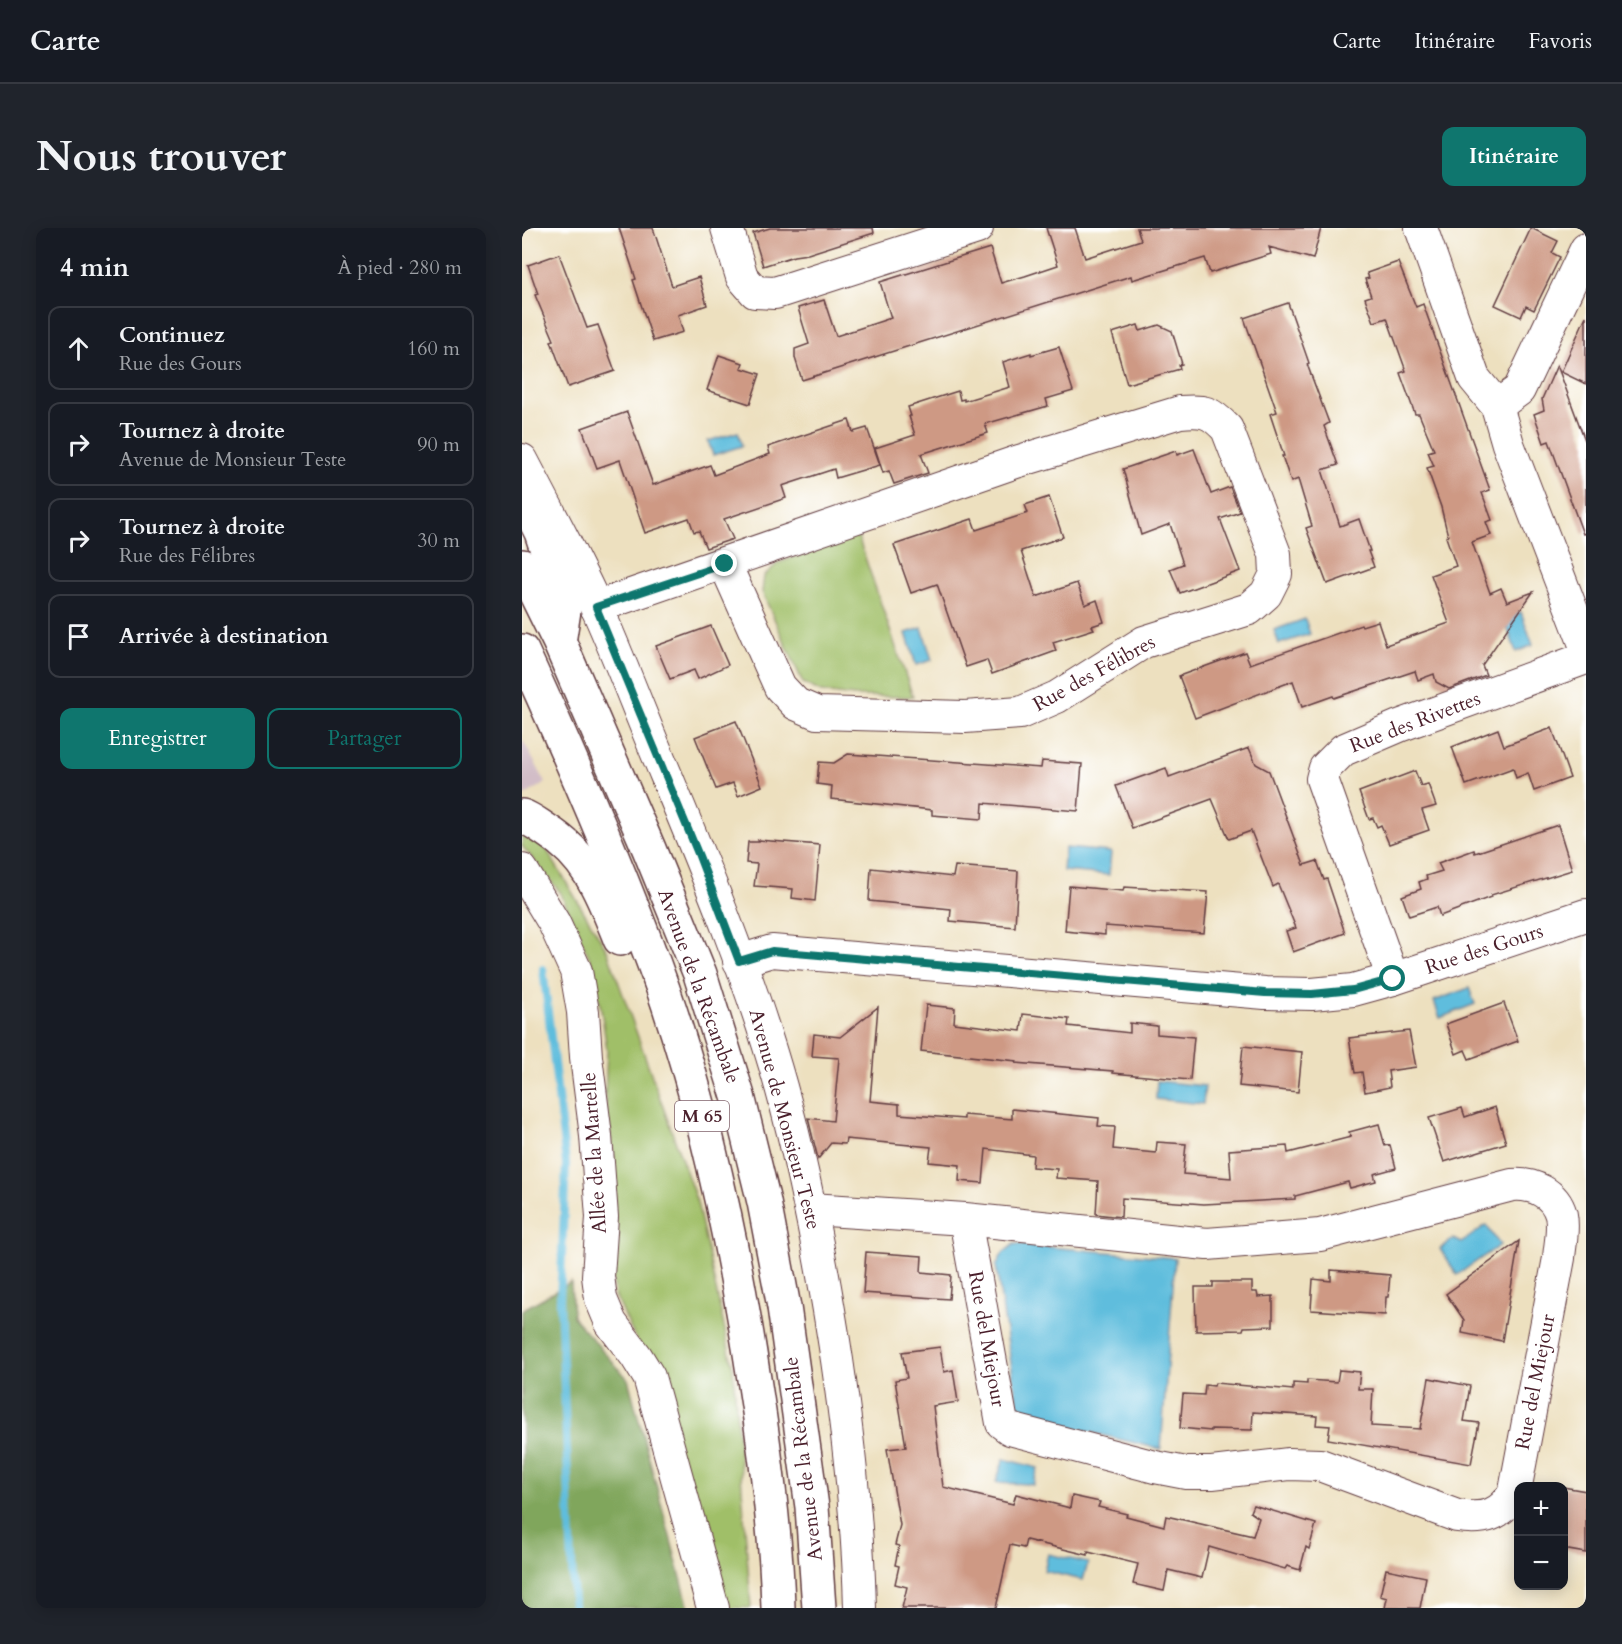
<!DOCTYPE html>
<html lang="fr">
<head>
<meta charset="utf-8">
<style>
  :root { --surface:#171b24; --page:#20242c; --text:#f1f3f6; --muted:#9ea1a6; --line:#363941; --accent:#0f766e }
  body { margin:0; font-family:Cardo,serif; background:var(--page); color:var(--text) }
  .controls { position:absolute; right:18px; bottom:18px; display:grid; overflow:hidden; border-radius:12px; box-shadow:0 3px 15px #0003 }
  .controls button { width:54px; height:54px; display:grid; place-items:center; padding:0; border:0; border-bottom:2px solid var(--line); background:var(--surface); color:var(--text); font:30px sans-serif }
  .stop { position:absolute; width:18px; height:18px; margin:-14px; border:4px solid #0f766e; border-radius:50%; background:#fff }
  .stop.end { background:#0f766e; border-color:#fff; box-shadow:0 2px 6px #0008 }
  .list { margin:0; padding:0; list-style:none }
  h2 { display:flex; justify-content:space-between; align-items:center; height:78px; margin:0; padding:0 24px; font-size:26px }
  h2 small { font-size:20px; font-weight:400; color:var(--muted) }
  .list li { display:grid; grid-template-columns:39px 1fr auto; gap:18px; align-items:center; box-sizing:border-box; height:84px; margin:0 12px 12px; padding:0 12px; border:2px solid var(--line); border-radius:12px }
  .list b { display:block; font-size:22px; white-space:nowrap }
  .list p { margin:0; font-size:20px; white-space:nowrap; color:var(--muted) }
  .list em { font-size:20px; font-style:normal; color:var(--muted) }
  .actions { display:flex; gap:12px; padding:18px 24px }
  .actions a { flex:1; padding:14px 0; border:2px solid var(--accent); border-radius:12px; text-align:center; font-size:21px; color:var(--accent) }
  .actions .main { background:var(--accent); color:#fff }
  .icon { flex:none; width:33px; height:33px; fill:none; stroke:currentColor; stroke-width:2; stroke-linecap:round; stroke-linejoin:round }
  .map { position:relative; flex:none; width:1064px; height:1380px; overflow:hidden; border-radius:12px }
  header { display:flex; align-items:center; gap:36px; box-sizing:border-box; height:84px; padding:0 30px; background:var(--surface); border-bottom:2px solid var(--line) }
  header strong { font-size:28px }
  nav { display:flex; gap:33px; margin-inline-start:auto; font-size:21px }
  .intro { display:flex; align-items:center; justify-content:space-between; box-sizing:border-box; height:144px; padding:0 36px }
  h1 { margin:0; font-size:42px }
  .button { padding:15px 27px; border-radius:12px; background:var(--accent); color:#fff; font-size:21px; font-weight:700 }
  main { display:flex; gap:36px; padding:0 36px }
  aside { flex:1; background:var(--surface); border-radius:12px; box-shadow:0 3px 15px #0003 }
  .map>svg:first-child { display:block }
  .industrial { fill:#d2bdc7 }
  .green { fill:#a0bf67; stroke:#756f49; stroke-width:1.5 }
  .forest { fill:#80a65c; stroke:#656244; stroke-width:1.5 }
  .water { fill:#5fbddd; stroke:#546e84; stroke-width:1.5 }
  .lines { fill:none; stroke-linecap:round; stroke-linejoin:round }
  .stream { stroke:#5fbddd; stroke-width:8 }
  .building { fill:#ce9984 }
  .minor-casing { stroke:#623c41; stroke-width:34 }
  .primary-casing { stroke:#623c41; stroke-width:36 }
  .minor { stroke:#fff; stroke-width:32 }
  .primary { stroke:#fff; stroke-width:33 }
  .route { stroke:#0f766e; stroke-width:8 }
  .labels { text-anchor:middle; dominant-baseline:central; stroke-width:5; stroke-linejoin:round; paint-order:stroke }
  .shield { fill:#fff; stroke:#80626b; stroke-width:1.5 }
  .shield-label { font-size:18px; font-weight:bold; fill:#4a1f2b }
  .street-label { font-size:20px; fill:#4a1f2b; stroke:#fff }
</style>
</head>
<body>
<header>
<strong>Carte</strong>
<nav><a>Carte</a><a>Itinéraire</a><a>Favoris</a></nav>
</header>
<div class="intro"><h1>Nous trouver</h1><a class="button">Itinéraire</a></div>
<main>
<aside>
<h2>4 min<small>À pied · 280 m</small></h2>
<ul class="list">
<li><svg class="icon" aria-label="ahead" viewBox="0 0 24 24"><path d="M12 20V5M6 11l6-6 6 6"/></svg><div><b>Continuez</b><p>Rue des Gours</p></div><em>160 m</em></li>
<li><svg class="icon" aria-label="right" viewBox="0 0 24 24"><path d="M7 20v-9h11M14 6l5 5-5 5"/></svg><div><b>Tournez à droite</b><p>Avenue de Monsieur Teste</p></div><em>90 m</em></li>
<li><svg class="icon" aria-label="right" viewBox="0 0 24 24"><path d="M7 20v-9h11M14 6l5 5-5 5"/></svg><div><b>Tournez à droite</b><p>Rue des Félibres</p></div><em>30 m</em></li>
<li><svg class="icon" aria-label="arrive" viewBox="0 0 24 24"><path d="M6 21V4h12l-3 4 3 4H6"/></svg><div><b>Arrivée à destination</b></div></li>
</ul>
<div class="actions"><a class="main">Enregistrer</a><a>Partager</a></div>
</aside>
<div class="map">
<svg width="1064" height="1380" viewBox="0 0 1064 1380">
  <rect width="100%" height="100%" fill="#fff"/>
  <filter id="ink" filterUnits="userSpaceOnUse"><feTurbulence type="fractalNoise" baseFrequency=".0167" numOctaves="2"/><feDisplacementMap in="SourceGraphic" scale="12" xChannelSelector="R" yChannelSelector="G"/><feConvolveMatrix kernelMatrix="1 2 1 2 8 2 1 2 1" color-interpolation-filters="sRGB"/></filter>
  <filter id="wash" filterUnits="userSpaceOnUse"><feTurbulence type="fractalNoise" baseFrequency=".008" numOctaves="4" result="noise"/><feDisplacementMap in="SourceGraphic" scale="24" xChannelSelector="R" yChannelSelector="G"/><feGaussianBlur stdDeviation="1.35" result="paint"/><feColorMatrix in="noise" values="0 0 0 0 0 0 0 0 0 0 0 0 0 0 0 0 0 1.4 0 .05"/><feComposite in="paint" operator="in"/></filter>
  <g filter="url(#wash)">
    <rect width="100%" height="100%" fill="#ede0bf"/>
    <!-- industrial -->
    <path class="industrial" d="M 0,511 L 24,555 L 0,569 Z"/>
    <!-- green -->
    <g class="green">
      <path d="M 335,306 L 391,469 L 332,468 L 299,464 L 281,455 L 240,364 L 242,348 L 256,335 Z"/>
      <path d="M 0,601 L 23,619 L 85,722 L 175,974 L 211,1140 L 229,1380 L 200,1380 L 114,1112 L 93,1067 L 88,1030 L 92,996 L 93,937 L 83,868 L 85,822 L 79,781 L 68,731 L 38,664 L 0,618 Z"/>
    </g>
    <!-- forest -->
    <path class="forest" d="M 49,1054 L 51,1089 L 106,1151 L 167,1380 L 0,1380 L 0,1082 Z"/>
    <!-- water -->
    <g class="water">
      <path d="M 216,204 L 220,218 L 191,227 L 186,213 Z"/>
      <path d="M 999,384 L 1011,417 L 994,424 L 982,390 Z"/>
      <path d="M 783,391 L 788,406 L 757,416 L 752,402 Z"/>
      <path d="M 400,400 L 410,432 L 394,437 L 384,405 Z"/>
      <path d="M 543,620 L 589,624 L 587,647 L 541,643 Z"/>
      <path d="M 947,760 L 953,776 L 918,790 L 912,773 Z"/>
      <path d="M 635,853 L 683,858 L 681,876 L 634,871 Z"/>
      <path d="M 964,997 L 978,1017 L 935,1047 L 918,1021 L 931,1011 L 939,1015 Z"/>
      <path d="M 492,1016 L 653,1030 L 639,1221 L 503,1189 L 495,1174 L 474,1038 L 481,1025 Z"/>
      <path d="M 482,1231 L 516,1240 L 511,1257 C 497,1253 487,1258 474,1254 Z"/>
      <path d="M 526,1326 L 566,1335 L 561,1352 L 522,1343 Z"/>
    </g>
    <g class="lines">
      <!-- stream -->
      <path class="stream" d="M 21,741 L 44,936 L 38,1073 L 52,1380"/>
    </g>
    <g id="blocks">
      <!-- building -->
      <g class="building">
        <path d="M 97,0 L 131,0 L 150,58 L 177,49 L 185,77 L 156,87 L 161,104 L 131,113 L 111,52 L 114,51 Z"/>
        <path d="M 248,0 L 351,0 L 352,5 L 286,26 L 272,28 L 241,38 L 231,5 Z"/>
        <path d="M 524,0 L 553,0 L 563,30 L 619,12 L 615,0 L 799,0 L 791,31 L 747,19 L 749,26 L 688,45 L 683,30 L 610,52 L 609,48 L 280,152 L 273,130 L 273,121 L 287,116 L 276,80 L 302,72 L 314,108 L 369,90 L 358,54 L 468,20 L 479,55 L 503,48 L 536,37 Z"/>
        <path d="M 1009,0 L 1036,13 L 1030,25 L 1038,29 L 1012,82 L 1004,78 L 999,89 L 973,77 Z"/>
        <path d="M 37,26 L 65,100 L 76,97 L 93,143 L 46,159 L 29,113 L 32,112 L 13,67 L 16,66 L 6,37 Z"/>
        <path d="M 876,34 L 894,79 L 901,76 L 968,262 L 960,265 L 970,292 L 964,294 L 969,307 L 950,314 L 968,365 L 979,360 L 985,374 L 1011,364 L 960,437 L 964,447 L 927,461 L 914,454 L 912,446 L 896,452 L 893,443 L 812,470 L 811,468 L 780,479 L 771,453 L 673,490 L 657,448 L 723,424 L 728,436 L 839,397 L 840,398 L 856,393 L 864,417 L 927,395 L 909,347 L 934,338 L 924,309 L 926,308 L 919,279 L 905,240 L 912,238 L 906,224 L 912,222 L 897,186 L 893,186 L 878,145 L 884,143 L 865,90 L 852,94 L 843,70 L 849,68 L 843,51 L 847,50 L 845,45 Z"/>
        <path d="M 766,75 L 787,135 L 785,136 L 807,195 L 802,198 L 816,237 L 800,242 L 818,298 L 837,291 L 848,323 L 846,323 L 852,339 L 805,356 L 784,300 L 790,298 L 776,251 L 769,254 L 760,228 L 762,228 L 748,186 L 755,184 L 722,90 Z"/>
        <path d="M 1064,88 L 1064,156 L 1039,144 Z"/>
        <path d="M 616,97 L 618,103 L 637,97 L 650,103 L 660,136 L 657,137 L 658,141 L 605,156 L 590,105 Z"/>
        <path d="M 537,119 L 551,163 L 524,171 L 526,178 L 463,196 L 466,205 L 399,226 L 406,245 L 372,256 L 367,243 L 361,245 L 353,220 L 393,207 L 387,188 L 389,188 L 386,179 L 436,163 L 438,172 L 442,171 L 442,173 L 488,159 L 481,134 L 509,125 L 509,127 Z"/>
        <path d="M 197,127 L 221,135 L 219,140 L 238,146 L 228,176 L 185,162 Z"/>
        <path d="M 1035,137 L 1064,215 L 1064,305 L 1061,306 L 1027,213 L 1022,215 L 1012,186 L 1022,182 L 1020,171 Z"/>
        <path d="M 105,184 L 131,257 L 188,237 L 192,247 L 248,226 L 246,219 L 327,192 L 331,204 L 345,200 L 358,237 L 314,250 L 312,241 L 260,258 L 264,270 L 202,291 L 211,311 L 184,320 L 177,303 L 172,304 L 167,290 L 123,305 L 98,232 L 75,240 L 60,200 Z"/>
        <path d="M 672,221 L 689,266 L 708,259 L 718,284 L 698,291 L 718,343 L 658,365 L 648,341 L 661,336 L 648,296 L 619,307 L 601,241 L 654,223 L 655,227 Z"/>
        <path d="M 527,269 L 541,309 L 499,323 L 514,369 L 555,355 L 563,377 L 575,372 L 582,394 L 570,398 L 572,401 L 531,414 L 534,423 L 470,446 L 465,432 L 444,439 L 415,356 L 389,365 L 372,317 L 450,291 L 454,302 L 506,285 L 503,277 Z"/>
        <path d="M 189,398 L 206,437 L 176,451 L 172,442 L 148,451 L 134,418 Z"/>
        <path d="M 214,493 L 240,558 L 216,568 L 211,555 L 194,561 L 173,509 Z"/>
        <path d="M 1030,500 L 1048,550 L 1012,563 L 1006,545 L 994,550 L 991,540 L 944,557 L 930,519 L 976,501 L 982,518 Z"/>
        <path d="M 727,520 L 734,536 L 747,543 L 782,637 L 795,633 L 802,652 L 805,651 L 823,705 L 771,724 L 764,703 L 774,700 L 756,656 L 751,659 L 729,603 L 707,611 L 690,571 L 610,600 L 594,558 L 644,540 L 647,549 Z"/>
        <path d="M 326,526 L 519,540 L 520,533 L 560,536 L 556,583 L 461,575 L 460,591 L 410,587 L 410,582 L 309,571 L 310,558 L 295,556 L 297,534 L 312,535 Z"/>
        <path d="M 893,543 L 899,558 L 906,556 L 914,578 L 900,582 L 907,602 L 867,616 L 859,597 L 855,599 L 851,590 L 847,591 L 837,564 Z"/>
        <path d="M 1036,597 L 1050,642 L 969,667 L 969,669 L 918,688 L 915,679 L 887,688 L 880,668 L 899,661 L 897,654 L 905,651 L 904,648 L 920,643 L 916,635 L 952,622 L 953,625 Z"/>
        <path d="M 236,612 L 298,617 L 293,673 L 270,670 L 271,661 L 232,658 L 235,636 L 224,635 L 226,614 L 237,614 Z"/>
        <path d="M 433,638 L 496,643 L 493,699 L 428,693 L 429,681 L 347,673 L 349,640 L 431,649 Z"/>
        <path d="M 547,658 L 601,663 L 602,659 L 686,664 L 682,705 L 583,698 L 583,707 L 543,703 Z"/>
        <path d="M 982,775 L 996,813 L 947,831 L 943,822 L 934,826 L 924,796 Z"/>
        <path d="M 404,777 L 433,780 L 432,795 L 499,803 L 501,786 L 547,791 L 546,798 L 608,805 L 608,795 L 635,798 L 635,806 L 672,809 L 668,852 L 591,845 L 591,843 L 494,835 L 495,833 L 399,823 Z"/>
        <path d="M 356,779 L 348,873 L 377,876 L 377,886 L 442,891 L 442,887 L 490,891 L 490,881 L 577,890 L 576,898 L 593,899 L 591,921 L 634,925 L 635,914 L 664,916 L 661,946 L 709,950 L 707,922 L 765,918 L 766,925 L 829,909 L 827,904 L 857,896 L 863,918 L 868,917 L 874,940 L 852,946 L 854,953 L 828,960 L 826,954 L 773,968 L 773,971 L 682,976 L 600,970 L 599,989 L 574,986 L 576,953 L 534,950 L 535,941 L 510,939 L 511,927 L 464,921 L 461,955 L 437,953 L 438,937 L 407,934 L 409,919 L 324,911 L 323,916 L 309,915 L 296,931 L 286,890 L 311,893 L 317,830 L 290,828 L 292,806 L 318,809 Z"/>
        <path d="M 887,803 L 894,839 L 866,843 L 868,859 L 843,864 L 840,844 L 833,845 L 827,810 Z"/>
        <path d="M 721,818 L 780,824 L 776,864 L 717,858 Z"/>
        <path d="M 973,879 L 984,915 L 922,934 L 907,890 L 940,880 L 943,889 Z"/>
        <path d="M 997,1013 L 980,1113 L 940,1105 L 942,1092 L 924,1066 Z"/>
        <path d="M 344,1024 L 400,1028 L 399,1044 L 429,1047 L 427,1071 L 341,1065 Z"/>
        <path d="M 809,1042 L 868,1047 L 866,1069 L 864,1069 L 863,1087 L 789,1082 L 791,1051 L 809,1053 Z"/>
        <path d="M 691,1054 L 730,1054 L 730,1064 L 735,1064 L 736,1069 L 751,1068 L 751,1098 L 722,1099 L 721,1102 L 674,1103 L 673,1059 L 691,1059 Z"/>
        <path d="M 418,1119 L 422,1144 L 431,1142 L 436,1174 L 411,1178 L 421,1259 L 491,1276 L 494,1266 L 548,1280 L 550,1268 L 578,1274 L 576,1279 L 605,1286 L 604,1288 L 642,1298 L 644,1288 L 731,1308 L 737,1290 L 728,1284 L 731,1277 L 794,1296 L 787,1321 L 784,1319 L 778,1342 L 765,1338 L 763,1341 L 687,1319 L 680,1350 L 646,1342 L 642,1363 L 611,1356 L 616,1336 L 566,1324 L 566,1327 L 504,1312 L 502,1320 L 488,1317 L 474,1380 L 380,1380 L 385,1359 L 373,1356 L 377,1338 L 373,1337 L 377,1318 L 373,1317 L 378,1297 L 365,1221 L 384,1219 L 373,1152 L 385,1150 L 380,1124 Z"/>
        <path d="M 817,1142 L 838,1144 L 836,1161 L 851,1161 L 849,1198 L 898,1201 L 907,1150 L 948,1158 L 942,1193 L 957,1195 L 949,1236 L 806,1211 L 808,1198 L 794,1197 L 795,1188 L 731,1184 L 730,1202 L 689,1201 L 689,1203 L 658,1200 L 661,1166 L 682,1167 L 683,1157 L 692,1158 L 693,1155 L 771,1162 L 771,1155 L 785,1156 L 785,1152 L 815,1154 Z"/>
        <path d="M 1041,1259 L 1064,1263 L 1064,1325 L 1041,1321 Z"/>
        <path d="M 864,1341 L 904,1349 L 898,1380 L 863,1380 L 865,1370 L 858,1368 Z"/>
      </g>
    </g>
  </g>
  <g filter="url(#ink)">
    <use href="#blocks" fill-opacity="0" stroke="#623c41" stroke-width="1.5"/>
    <g class="lines">
      <!-- minor casing -->
      <g class="minor-casing">
        <g id="minor">
          <path d="M 205,0 L 220,49 L 233,64 L 253,65 L 455,0"/>
          <path d="M 899,0 L 952,150 L 975,178"/>
          <path d="M 1064,21 L 997,162 L 975,178 L 986,216 L 1064,419"/>
          <path d="M 0,232 C 25,280 51,328 74,378 C 97,429 117,483 139,535 C 183,641 228,748 259,859 C 284,949 301,1041 315,1132 C 327,1214 336,1297 338,1380"/>
          <path d="M 74,379 L 494,234 L 658,184 C 682,182 688,183 705,201 L 753,326 L 754,346 L 744,366 L 727,381 L 622,414 L 535,469 L 498,485 L 443,489 L 295,485 L 274,476 L 258,459 L 203,336"/>
          <path d="M 0,642 L 32,695 L 54,743 L 61,784 L 64,829 L 74,908 L 80,989 L 76,1048 L 79,1071 L 89,1095 L 114,1128 L 127,1149 L 191,1380"/>
          <path d="M 217,733 L 250,723 L 743,765 L 790,766 L 831,762 L 871,751 L 1064,687"/>
          <path d="M 871,751 L 800,551 L 803,540 L 821,522 L 877,498 L 1064,430"/>
          <path d="M 289,981 L 443,991 L 685,1016 L 798,1007 L 990,957 C 1011,955 1033,965 1039,987 C 1042,1001 1038,1016 1037,1030 L 993,1263 C 979,1288 962,1292 935,1288 L 798,1237 L 767,1236 L 690,1245 L 664,1245 L 633,1239 L 488,1201 L 480,1195 L 443,991"/>
        </g>
      </g>
      <!-- primary casing -->
      <g class="primary-casing">
        <g id="primary">
          <path d="M 0,266 L 19,304 L 43,376 L 38,408"/>
          <path d="M 0,338 L 37,413 L 127,621 L 178,746 L 216,868 L 242,974 L 262,1079 L 290,1279 L 297,1380"/>
          <path d="M 0,423 C 51,534 100,646 141,761 C 185,888 212,1019 232,1151 C 244,1227 254,1303 256,1380"/>
          <path d="M 0,588 C 9,591 16,597 24,602 C 67,629 80,666 98,711"/>
        </g>
      </g>
      <!-- minor -->
      <use href="#minor" class="minor"/>
      <!-- primary -->
      <use href="#primary" class="primary"/>
    </g>
  </g>
  <g class="lines" filter="url(#ink)">
    <!-- route -->
    <path class="route" d="M 203,336 L 74,379 L 177,628 L 217,733 L 250,723 L 743,765 L 790,766 L 831,762 L 871,751"/>
  </g>
  <g class="labels">
    <!-- shield labels -->
    <rect class="shield" x="153" y="873" width="54" height="30" rx="4.5"/>
    <g class="shield-label">
      <text x="180" y="888">M 65</text>
    </g>
    <!-- street labels -->
    <g class="street-label">
      <text transform="translate(572 445) rotate(-29)">Rue des Félibres</text>
      <text transform="translate(893 494) rotate(-21)">Rue des Rivettes</text>
      <text transform="translate(962 721) rotate(-18)">Rue des Gours</text>
      <text transform="translate(177 758) rotate(70)">Avenue de la Récambale</text>
      <text transform="translate(263 891) rotate(75)">Avenue de Monsieur Teste</text>
      <text transform="translate(72 925) rotate(-94)">Allée de la Martelle</text>
      <text transform="translate(465 1111) rotate(80)">Rue del Miejour</text>
      <text transform="translate(1013 1154) rotate(-79)">Rue del Miejour</text>
      <text transform="translate(281 1231) rotate(-97)">Avenue de la Récambale</text>
    </g>
  </g>
</svg>
<div class="controls">
<button>+</button>
<button>−</button>
</div>
<div class="stop" style="left:871px;top:751px"></div>
<div class="stop end" style="left:203px;top:336px"></div>
</div>
</main>
</body>
</html>
